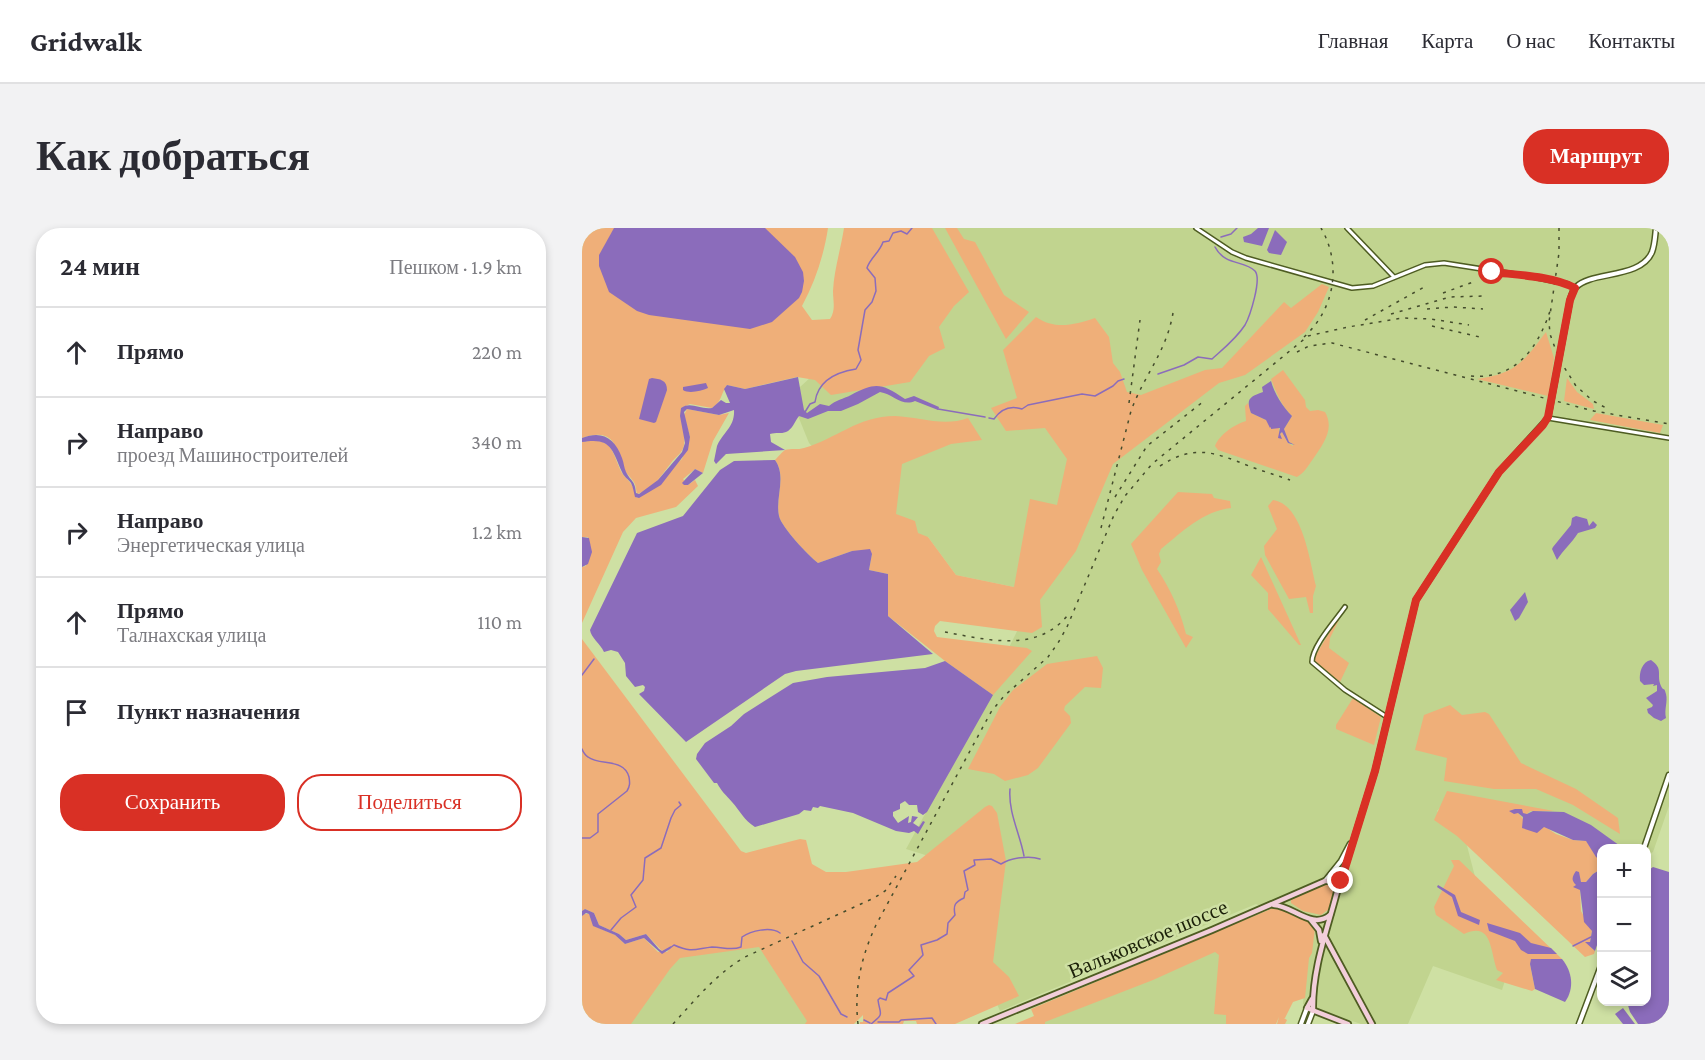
<!DOCTYPE html>
<html lang="ru">
<head>
<meta charset="utf-8">
<style>
  :root { --surface:#fff; --page:#f2f2f3; --text:#2b2b33; --muted:#7c7c81; --line:#e1e1e2; --accent:#d93025 }
  body { margin:0; font-family:"Crimson Pro",serif; background:var(--page); color:var(--text) }
  .controls { position:absolute; right:18px; bottom:18px; display:grid; overflow:hidden; border-radius:12px; box-shadow:0 3px 9px #0003 }
  .controls button { width:54px; height:54px; display:grid; place-items:center; padding:0; border:0; border-bottom:2px solid var(--line); background:var(--surface); color:var(--text); font:30px sans-serif }
  .stop { position:absolute; width:18px; height:18px; margin:-14px; border:4px solid #d93025; border-radius:50%; background:#fff }
  .stop.end { background:#d93025; border-color:#fff; box-shadow:0 2px 6px #0008 }
  .list { margin:0; padding:0; list-style:none }
  h2 { display:flex; justify-content:space-between; align-items:center; height:78px; margin:0; padding:0 24px; font-size:26px }
  h2 small { font-size:20px; font-weight:400; color:var(--muted) }
  .list li { display:grid; grid-template-columns:39px 1fr auto; gap:18px; align-items:center; box-sizing:border-box; height:90px; padding:0 24px; border-top:2px solid var(--line) }
  .list b { display:block; font-size:22px; white-space:nowrap }
  .list p { margin:0; font-size:20px; white-space:nowrap; color:var(--muted) }
  .list em { font-size:20px; font-style:normal; color:var(--muted) }
  .actions { display:flex; gap:12px; padding:18px 24px }
  .actions a { flex:1; padding:14px 0; border:2px solid var(--accent); border-radius:24px; text-align:center; font-size:21px; color:var(--accent) }
  .actions .main { background:var(--accent); color:#fff }
  .icon { flex:none; width:33px; height:33px; fill:none; stroke:currentColor; stroke-width:2; stroke-linecap:round; stroke-linejoin:round }
  .map { position:relative; flex:none; width:1087px; height:796px; overflow:hidden; border-radius:24px }
  header { display:flex; align-items:center; gap:36px; box-sizing:border-box; height:84px; padding:0 30px; background:var(--surface); border-bottom:2px solid var(--line) }
  header strong { font-size:28px }
  nav { display:flex; gap:33px; margin-inline-start:auto; font-size:21px }
  .intro { display:flex; align-items:center; justify-content:space-between; box-sizing:border-box; height:144px; padding:0 36px }
  h1 { margin:0; font-size:42px }
  .button { padding:15px 27px; border-radius:24px; background:var(--accent); color:#fff; font-size:21px; font-weight:700 }
  main { display:flex; gap:36px; padding:0 36px }
  aside { flex:1; background:var(--surface); border-radius:24px; box-shadow:0 3px 9px #0003 }
  .map>svg:first-child { display:block }
  .built { fill:#c1d48f }
  .green { fill:#efaf79 }
  .water { fill:#8b6cbb }
  .lines { fill:none; stroke-linecap:round; stroke-linejoin:round }
  .stream { stroke:#8b6cbb; stroke-width:1.5 }
  .minor-casing { stroke:#4e5c22; stroke-width:6 }
  .tertiary-casing { stroke:#4e5c22; stroke-width:7 }
  .secondary-casing { stroke:#4e5c22; stroke-width:8 }
  .minor { stroke:#fff; stroke-width:3 }
  .tertiary { stroke:#fff; stroke-width:4 }
  .secondary { stroke:#f2ceda; stroke-width:4.5 }
  .rail { stroke:#444c2c; stroke-width:1.5; stroke-dasharray:3 6; stroke-linecap:butt }
  .route { stroke:#d93025; stroke-width:8 }
  .labels { text-anchor:middle; dominant-baseline:central; stroke-width:5; stroke-linejoin:round; paint-order:stroke }
  .street-label { font-size:21px; fill:#1c2109; stroke:#cee0a3 }
</style>
</head>
<body>
<header>
<strong>Gridwalk</strong>
<nav><a>Главная</a><a>Карта</a><a>О нас</a><a>Контакты</a></nav>
</header>
<div class="intro"><h1>Как добраться</h1><a class="button">Маршрут</a></div>
<main>
<aside>
<h2>24 мин<small>Пешком · 1.9 km</small></h2>
<ul class="list">
<li><svg class="icon" aria-label="ahead" viewBox="0 0 24 24"><path d="M12 20V5M6 11l6-6 6 6"/></svg><div><b>Прямо</b></div><em>220 m</em></li>
<li><svg class="icon" aria-label="right" viewBox="0 0 24 24"><path d="M7 20v-9h11M14 6l5 5-5 5"/></svg><div><b>Направо</b><p>проезд Машиностроителей</p></div><em>340 m</em></li>
<li><svg class="icon" aria-label="right" viewBox="0 0 24 24"><path d="M7 20v-9h11M14 6l5 5-5 5"/></svg><div><b>Направо</b><p>Энергетическая улица</p></div><em>1.2 km</em></li>
<li><svg class="icon" aria-label="ahead" viewBox="0 0 24 24"><path d="M12 20V5M6 11l6-6 6 6"/></svg><div><b>Прямо</b><p>Талнахская улица</p></div><em>110 m</em></li>
<li><svg class="icon" aria-label="arrive" viewBox="0 0 24 24"><path d="M6 21V4h12l-3 4 3 4H6"/></svg><div><b>Пункт назначения</b></div></li>
</ul>
<div class="actions"><a class="main">Сохранить</a><a>Поделиться</a></div>
</aside>
<div class="map">
<svg width="1087" height="796" viewBox="0 0 1087 796">
  <rect width="100%" height="100%" fill="#cee0a3"/>
  <!-- built -->
  <g class="built">
    <path d="M 304,0 L 1087,0 L 1087,578 L 1071,624 L 1065,628 L 1064,620 L 1029,620 L 870,566 L 855,583 L 883,610 L 897,664 L 926,743 L 920,762 L 851,738 L 826,796 L 779,796 L 721,776 L 726,701 L 674,676 L 418,783 L 353,630 L 324,621 L 368,540 L 445,383 L 432,359 L 374,347 L 346,309 L 316,311 L 227,215 L 208,168 L 343,46 Z"/>
    <path d="M 181,716 L 231,796 L 38,796 L 82,735 L 110,724 Z"/>
    <path d="M 639,717 L 654,796 L 458,796 L 457,793 Z"/>
  </g>
  <!-- green -->
  <g class="green">
    <path d="M 0,0 L 246,0 C 242,27 233,54 220,78 L 230,92 L 248,91 C 254,82 251,73 251,63 C 252,42 259,20 262,0 L 350,0 L 387,64 L 372,78 L 357,99 L 363,120 L 347,128 L 328,154 L 249,167 L 233,152 L 215,149 L 163,161 L 145,157 C 138,167 141,172 130,180 L 108,176 L 99,180 C 98,192 104,205 102,217 C 101,225 93,229 89,235 C 80,247 70,262 55,266 C 54,262 54,256 51,253 C 48,248 44,246 42,241 C 34,217 31,199 0,210 Z"/>
    <path d="M 363,0 L 375,0 L 382,11 L 393,14 L 422,67 L 447,84 L 424,111 Z"/>
    <path d="M 740,56 L 747,59 L 736,84 L 723,104 L 663,147 L 637,155 L 531,236 L 494,323 L 458,372 L 460,399 L 450,405 L 358,393 L 353,398 L 352,403 L 355,409 L 445,420 L 450,423 L 411,467 L 363,433 L 306,388 L 306,346 L 287,342 L 290,326 L 270,323 L 236,335 C 226,327 200,300 197,288 C 193,270 205,248 193,232 C 196,229 200,224 203,222 C 209,220 216,222 222,220 C 254,211 276,188 313,188 C 337,189 362,199 386,190 L 400,212 L 369,216 L 320,236 L 314,286 L 333,293 L 336,305 L 346,309 L 374,347 L 432,359 L 448,271 L 475,277 L 485,231 L 463,200 L 424,203 L 409,180 L 435,170 L 421,122 L 454,89 C 473,102 492,97 513,90 L 527,109 L 531,135 L 538,144 L 545,164 L 559,167 L 623,142 L 640,140 L 702,74 L 709,80 Z"/>
    <path d="M 964,104 L 972,130 L 966,168 L 895,151 C 934,146 942,133 964,104 Z"/>
    <path d="M 701,142 L 723,172 L 724,179 L 728,183 L 736,182 L 743,184 C 753,201 741,216 731,231 C 726,238 722,245 715,249 L 636,222 L 633,218 C 637,207 653,196 664,193 L 663,178 L 666,175 L 669,185 L 684,192 L 689,198 L 697,199 L 697,206 L 700,210 L 698,206 L 700,204 L 706,215 L 711,218 L 711,216 L 707,214 L 702,201 L 710,188 C 699,177 694,164 689,151 Z"/>
    <path d="M 985,150 L 995,164 L 1011,176 L 1012,181 L 982,173 Z"/>
    <path d="M 105,181 L 137,187 L 147,185 L 131,213 L 121,245 L 113,241 L 101,251 L 106,257 L 113,252 L 116,258 L 94,279 L 54,290 L 41,304 L 0,395 L 0,339 L 4,338 L 6,309 L 0,309 L 0,214 C 32,208 29,223 40,245 C 42,249 47,252 49,256 C 52,260 53,266 55,270 L 100,231 L 108,209 L 102,187 Z"/>
    <path d="M 1014,185 L 1081,197 L 1078,205 L 1008,192 Z"/>
    <path d="M 596,264 L 630,266 L 632,270 L 648,273 L 649,280 C 621,283 600,304 579,321 L 577,326 L 579,334 L 575,341 C 589,362 598,382 604,406 L 611,409 L 604,420 L 560,342 L 549,316 Z"/>
    <path d="M 691,272 C 721,276 728,335 734,358 L 731,368 L 731,385 L 728,385 L 724,369 L 707,371 L 683,327 L 682,318 L 695,301 L 686,278 Z"/>
    <path d="M 679,329 L 719,417 L 717,417 L 686,381 L 686,365 L 669,347 Z"/>
    <path d="M 756,390 L 757,392 L 748,410 L 747,420 L 767,435 L 758,454 L 733,433 L 732,430 Z"/>
    <path d="M 0,411 L 159,623 L 164,625 L 218,611 L 224,612 L 230,636 L 244,644 L 264,644 L 335,634 L 403,579 L 407,577 L 410,578 L 415,585 L 424,633 L 411,734 L 427,749 L 437,768 L 373,796 L 335,796 L 334,793 L 322,793 L 321,796 L 278,796 L 278,794 L 281,794 L 281,787 L 272,796 L 223,796 L 225,793 L 177,719 L 98,730 L 88,741 L 49,796 L 0,796 L 0,688 L 2,686 L 7,686 L 12,698 L 33,707 L 43,716 L 62,710 L 76,724 L 85,724 L 89,719 L 80,723 L 64,706 L 44,712 L 37,706 L 17,697 L 12,685 L 3,681 L 0,683 Z"/>
    <path d="M 515,428 L 521,440 L 519,460 L 503,459 L 483,478 L 482,482 L 488,488 L 489,495 L 456,540 L 446,547 L 423,553 L 412,546 L 386,541 L 418,479 L 431,462 L 465,436 Z"/>
    <path d="M 771,470 L 799,489 L 792,517 L 754,501 L 754,497 Z"/>
    <path d="M 868,477 L 880,487 L 903,484 L 907,486 L 939,535 L 994,561 L 1036,590 L 1038,606 L 991,577 L 954,561 L 912,561 L 862,553 L 865,530 L 833,522 L 842,487 Z"/>
    <path d="M 865,563 L 972,583 L 948,583 L 945,586 L 936,585 L 942,592 L 962,598 L 974,606 L 991,612 L 1004,613 C 1010,620 1012,628 1019,633 L 1019,641 L 1011,646 L 1004,654 L 999,654 L 997,649 L 994,657 L 998,662 L 999,683 L 1010,703 L 1008,714 L 1004,714 L 1013,723 L 1012,726 L 1003,729 L 875,608 L 852,592 Z"/>
    <path d="M 869,632 L 877,632 L 980,731 L 954,731 L 948,736 L 953,761 L 950,763 L 914,752 L 921,745 L 915,742 C 908,722 910,693 882,706 L 854,687 L 852,679 L 872,638 Z"/>
    <path d="M 747,655 L 753,657 L 747,681 L 739,687 L 721,683 L 709,675 L 709,670 Z"/>
    <path d="M 691,680 C 705,682 724,690 733,700 L 730,725 L 727,730 L 723,770 L 711,774 L 703,790 L 702,790 L 705,792 L 703,796 L 695,796 L 697,789 L 694,796 L 644,796 L 644,787 L 632,786 L 637,727 L 633,724 L 571,752 L 463,794 L 463,796 L 433,796 L 452,788 L 449,781 Z"/>
  </g>
  <!-- water -->
  <g class="water">
    <path d="M 32,0 L 183,0 L 213,29 L 221,44 L 222,53 L 220,64 L 217,70 L 190,94 L 168,101 L 67,87 L 55,83 L 27,64 L 17,38 L 17,27 Z"/>
    <path d="M 676,0 L 687,0 L 680,18 L 662,14 L 661,9 L 669,6 Z"/>
    <path d="M 693,2 L 705,14 L 699,27 L 687,25 L 685,22 Z"/>
    <path d="M 216,149 L 222,182 L 225,185 L 238,176 L 247,178 C 254,172 261,171 269,167 C 294,154 299,155 323,171 L 332,168 L 357,179 L 356,182 L 333,173 C 320,179 311,166 298,164 L 276,176 L 259,183 L 246,183 L 226,191 L 217,188 C 213,193 210,202 204,204 C 199,206 194,204 188,206 L 189,214 L 203,222 L 144,226 L 134,236 L 132,233 C 133,228 134,223 135,218 C 141,204 153,199 152,182 L 137,187 L 105,181 L 102,184 L 108,209 L 106,222 L 79,257 L 57,270 L 53,269 C 52,265 51,259 49,255 C 46,251 42,249 40,244 C 30,221 29,209 0,214 L 0,210 C 20,202 33,210 40,230 C 42,235 42,240 44,244 C 49,254 53,252 54,265 L 57,266 L 76,252 L 100,224 L 103,215 L 98,188 L 99,180 C 109,173 118,182 130,180 L 139,172 L 144,175 L 148,175 L 142,161 L 145,157 L 163,161 Z"/>
    <path d="M 70,150 C 78,151 85,152 85,162 L 74,194 L 72,195 L 57,191 L 67,151 Z"/>
    <path d="M 689,153 C 692,165 701,179 710,188 L 702,201 L 707,214 L 713,217 L 706,215 L 700,204 L 698,206 L 700,211 L 696,210 L 698,200 L 689,201 L 689,199 L 688,200 L 684,192 L 669,185 C 664,171 667,169 681,164 L 680,159 Z"/>
    <path d="M 124,155 L 126,160 C 119,163 107,166 101,162 L 101,159 Z"/>
    <path d="M 193,232 C 205,249 193,269 197,288 C 200,300 226,327 236,335 L 270,323 L 288,321 L 290,326 L 287,342 L 306,346 L 306,388 L 351,426 L 214,443 L 203,446 L 104,514 L 57,466 L 62,463 L 63,459 L 61,457 L 53,459 L 44,448 L 43,435 L 36,424 L 29,422 L 22,424 C 18,415 9,410 8,402 L 55,305 L 101,288 L 138,242 L 152,233 Z"/>
    <path d="M 113,241 L 121,245 L 106,257 L 102,257 L 100,255 Z"/>
    <path d="M 994,288 L 1005,291 L 1007,298 L 1011,293 L 1015,297 L 1013,300 L 996,305 C 990,315 981,322 975,332 L 970,321 L 971,319 L 989,297 L 990,290 Z"/>
    <path d="M 0,309 L 7,310 L 10,324 L 6,336 L 0,339 Z"/>
    <path d="M 943,364 L 946,374 L 937,390 L 933,393 L 928,382 Z"/>
    <path d="M 1069,432 C 1082,441 1074,446 1079,458 C 1082,464 1082,458 1084,466 C 1086,474 1082,481 1084,490 L 1079,493 L 1072,490 L 1066,485 L 1065,481 L 1070,479 L 1071,477 L 1064,470 L 1075,463 L 1075,457 L 1071,458 L 1072,456 L 1062,457 L 1058,453 C 1057,444 1060,434 1069,432 Z"/>
    <path d="M 363,433 L 411,467 L 345,584 L 341,587 L 336,584 L 335,577 L 327,577 L 323,573 L 318,576 L 318,581 L 311,584 L 311,588 L 316,595 L 327,588 L 326,595 L 329,594 L 330,588 L 336,589 L 331,595 L 337,599 L 341,593 L 343,594 L 336,606 L 332,603 L 327,605 L 314,603 L 271,585 L 238,578 L 236,580 L 231,579 L 229,583 L 222,582 L 217,586 L 173,599 C 162,592 158,583 150,574 C 144,567 139,563 135,555 L 132,555 L 114,531 L 115,526 L 123,515 L 149,498 L 162,486 L 211,455 L 245,449 L 343,440 Z"/>
    <path d="M 933,581 L 940,581 L 941,585 L 945,586 L 951,583 L 982,584 L 1009,597 L 1041,620 L 1020,620 L 1019,633 L 1014,629 L 1004,613 L 991,612 L 962,599 L 955,605 L 940,600 L 941,589 L 936,585 L 932,586 L 927,583 Z"/>
    <path d="M 1071,639 L 1087,644 L 1087,796 L 1056,796 L 1048,784 L 1045,774 L 1064,774 L 1064,644 Z"/>
    <path d="M 1019,641 L 1019,705 L 1013,723 L 1003,714 L 1008,714 L 1010,703 L 1002,694 L 998,662 L 991,659 L 994,657 C 989,652 990,649 994,643 L 997,644 L 999,654 L 1004,654 L 1011,646 Z"/>
    <path d="M 856,657 L 873,667 L 879,684 L 898,692 L 897,697 L 876,688 L 870,669 L 855,659 Z"/>
    <path d="M 3,681 L 12,685 L 17,697 L 37,706 L 44,712 L 64,706 L 77,721 L 80,723 L 89,718 L 88,721 L 80,726 L 62,710 L 43,716 L 33,707 L 11,698 L 7,686 L 4,685 L 0,688 L 0,683 Z"/>
    <path d="M 905,695 L 938,705 L 949,715 L 969,720 L 975,726 L 946,726 L 939,722 L 933,713 L 907,703 Z"/>
    <path d="M 949,731 L 980,731 C 990,743 993,760 983,774 L 953,761 L 948,736 Z"/>
    <path d="M 1041,780 L 1053,796 L 1041,796 L 1033,786 Z"/>
  </g>
  <g class="lines">
    <!-- stream -->
    <g class="stream">
      <path d="M 639,9 L 649,6 L 655,0"/>
      <path d="M 576,146 L 602,137 L 616,129 L 630,131 C 641,121 654,111 663,97 C 668,88 680,51 673,43 C 662,32 643,38 633,19"/>
      <path d="M 356,181 L 403,189"/>
      <path d="M 223,184 L 228,176 L 233,174 C 236,152 255,144 274,141 L 279,132 L 276,122 L 283,82 L 290,74 L 294,63 L 293,50 L 285,40 C 288,30 298,24 301,14 L 307,13 L 311,5 L 319,3 L 325,6 L 330,0"/>
      <path d="M 407,190 L 412,191 C 419,181 428,177 440,181 L 446,177 L 500,166 L 513,168 L 531,158 L 536,153 L 542,151"/>
      <path d="M 0,447 L 12,431"/>
      <path d="M 0,521 C 1,524 4,528 6,529 C 18,538 42,530 47,549 C 48,555 48,558 45,563 L 16,586 L 16,604 L 8,610 L 0,610"/>
      <path d="M 428,561 C 426,584 438,606 442,628"/>
      <path d="M 29,702 L 39,690 L 54,679 L 49,667 L 61,652 L 63,630 L 79,620 L 89,590 L 93,582 L 99,577 L 97,574"/>
      <path d="M 210,713 L 221,734 L 237,748 L 259,786 L 265,789"/>
      <path d="M 991,718 L 1009,709"/>
      <path d="M 88,720 L 92,717 C 110,725 113,721 130,719 C 141,719 149,723 159,719 L 160,709 C 169,703 188,698 198,705"/>
      <path d="M 282,792 L 288,795"/>
      <path d="M 296,794 L 317,794 L 319,792 L 350,790 L 354,796"/>
      <path d="M 289,796 C 303,785 298,787 296,772 L 298,770 L 304,772 L 306,765 L 332,748 L 327,742 L 341,727 L 339,717 L 355,712 L 365,706 L 366,695 L 373,687 C 371,677 373,674 382,670 L 383,664 L 386,662 L 382,643 L 393,637 L 392,632 L 409,631 L 419,636 C 429,630 447,627 458,631"/>
    </g>
    <!-- minor casing -->
    <g class="minor-casing">
      <g id="minor">
        <path d="M 614,0 L 650,24 L 664,30 L 770,60 L 791,58 L 843,37 L 862,35 L 951,49 L 986,56 L 993,60"/>
        <path d="M 765,0 L 812,49"/>
        <path d="M 966,190 L 1087,210"/>
        <path d="M 763,379 C 754,392 730,418 730,434 L 763,462 L 805,489"/>
      </g>
    </g>
    <!-- tertiary casing -->
    <g class="tertiary-casing">
      <g id="tertiary">
        <path d="M 1062,620 L 1087,547"/>
        <path d="M 743,653 L 759,633 L 768,616"/>
        <path d="M 757,659 L 793,543 L 834,372 L 917,244 L 966,190 L 988,72 C 989,68 991,62 994,59 C 1009,43 1059,51 1070,24 C 1073,16 1073,8 1074,0"/>
        <path d="M 719,796 L 725,780"/>
        <path d="M 726,796 L 731,783"/>
        <path d="M 997,796 L 1020,735"/>
      </g>
    </g>
    <!-- secondary casing -->
    <g class="secondary-casing">
      <g id="secondary">
        <path d="M 692,677 C 711,678 730,702 748,687"/>
        <path d="M 729,692 L 737,702 L 739,713"/>
        <path d="M 742,707 L 790,796"/>
        <path d="M 730,771 L 725,780 L 766,796"/>
        <path d="M 400,796 L 630,702 L 743,653 L 750,653 L 755,655 L 756,660 C 746,700 730,740 731,783"/>
      </g>
    </g>
    <!-- minor -->
    <use href="#minor" class="minor"/>
    <!-- tertiary -->
    <use href="#tertiary" class="tertiary"/>
    <!-- secondary -->
    <use href="#secondary" class="secondary"/>
    <!-- rail -->
    <g class="rail">
      <path d="M 977,0 L 977,25 L 967,94 L 968,106 L 977,131 L 994,158 L 1011,173 L 1026,181"/>
      <path d="M 861,65 L 891,54"/>
      <path d="M 845,81 L 871,79 L 901,81"/>
      <path d="M 809,86 L 868,69 L 903,68"/>
      <path d="M 783,92 L 844,58"/>
      <path d="M 850,98 L 902,110"/>
      <path d="M 722,109 C 753,81 760,36 739,0"/>
      <path d="M 715,124 L 727,118 L 750,115 L 1012,183 L 1087,196"/>
      <path d="M 889,148 C 935,152 957,118 969,80"/>
      <path d="M 547,175 L 558,92"/>
      <path d="M 578,238 C 612,216 632,224 667,238 C 680,243 694,247 708,252"/>
      <path d="M 533,269 L 565,218 L 622,173"/>
      <path d="M 519,300 L 549,183 C 562,147 584,125 591,85"/>
      <path d="M 363,404 C 406,412 455,425 486,387"/>
      <path d="M 91,796 C 114,771 134,746 163,729 L 292,670 L 303,663 L 314,648"/>
      <path d="M 276,796 C 272,761 279,729 294,697 L 409,484 L 422,468 L 466,429 L 476,415 L 485,399 L 532,287 L 543,268 L 570,236 L 726,108 L 766,99 L 821,90 L 849,91 L 887,97"/>
    </g>
  </g>
  <g class="lines">
    <!-- route -->
    <path class="route" d="M 759,653 L 793,543 L 834,372 L 917,244 L 961,197 L 966,189 L 988,72 L 993,60 C 970,48 935,47 910,44"/>
  </g>
  <g class="labels">
    <!-- street labels -->
    <g class="street-label">
      <text transform="translate(566 711) rotate(-23)">Вальковское шоссе</text>
    </g>
  </g>
</svg>
<div class="controls">
<button>+</button>
<button>−</button>
<button><svg class="icon" aria-label="layers" viewBox="0 0 24 24"><path d="M12 4l9 5-9 5-9-5zM3 14l9 5 9-5"/></svg></button>
</div>
<div class="stop" style="left:910px;top:44px"></div>
<div class="stop end" style="left:759px;top:653px"></div>
</div>
</main>
</body>
</html>
